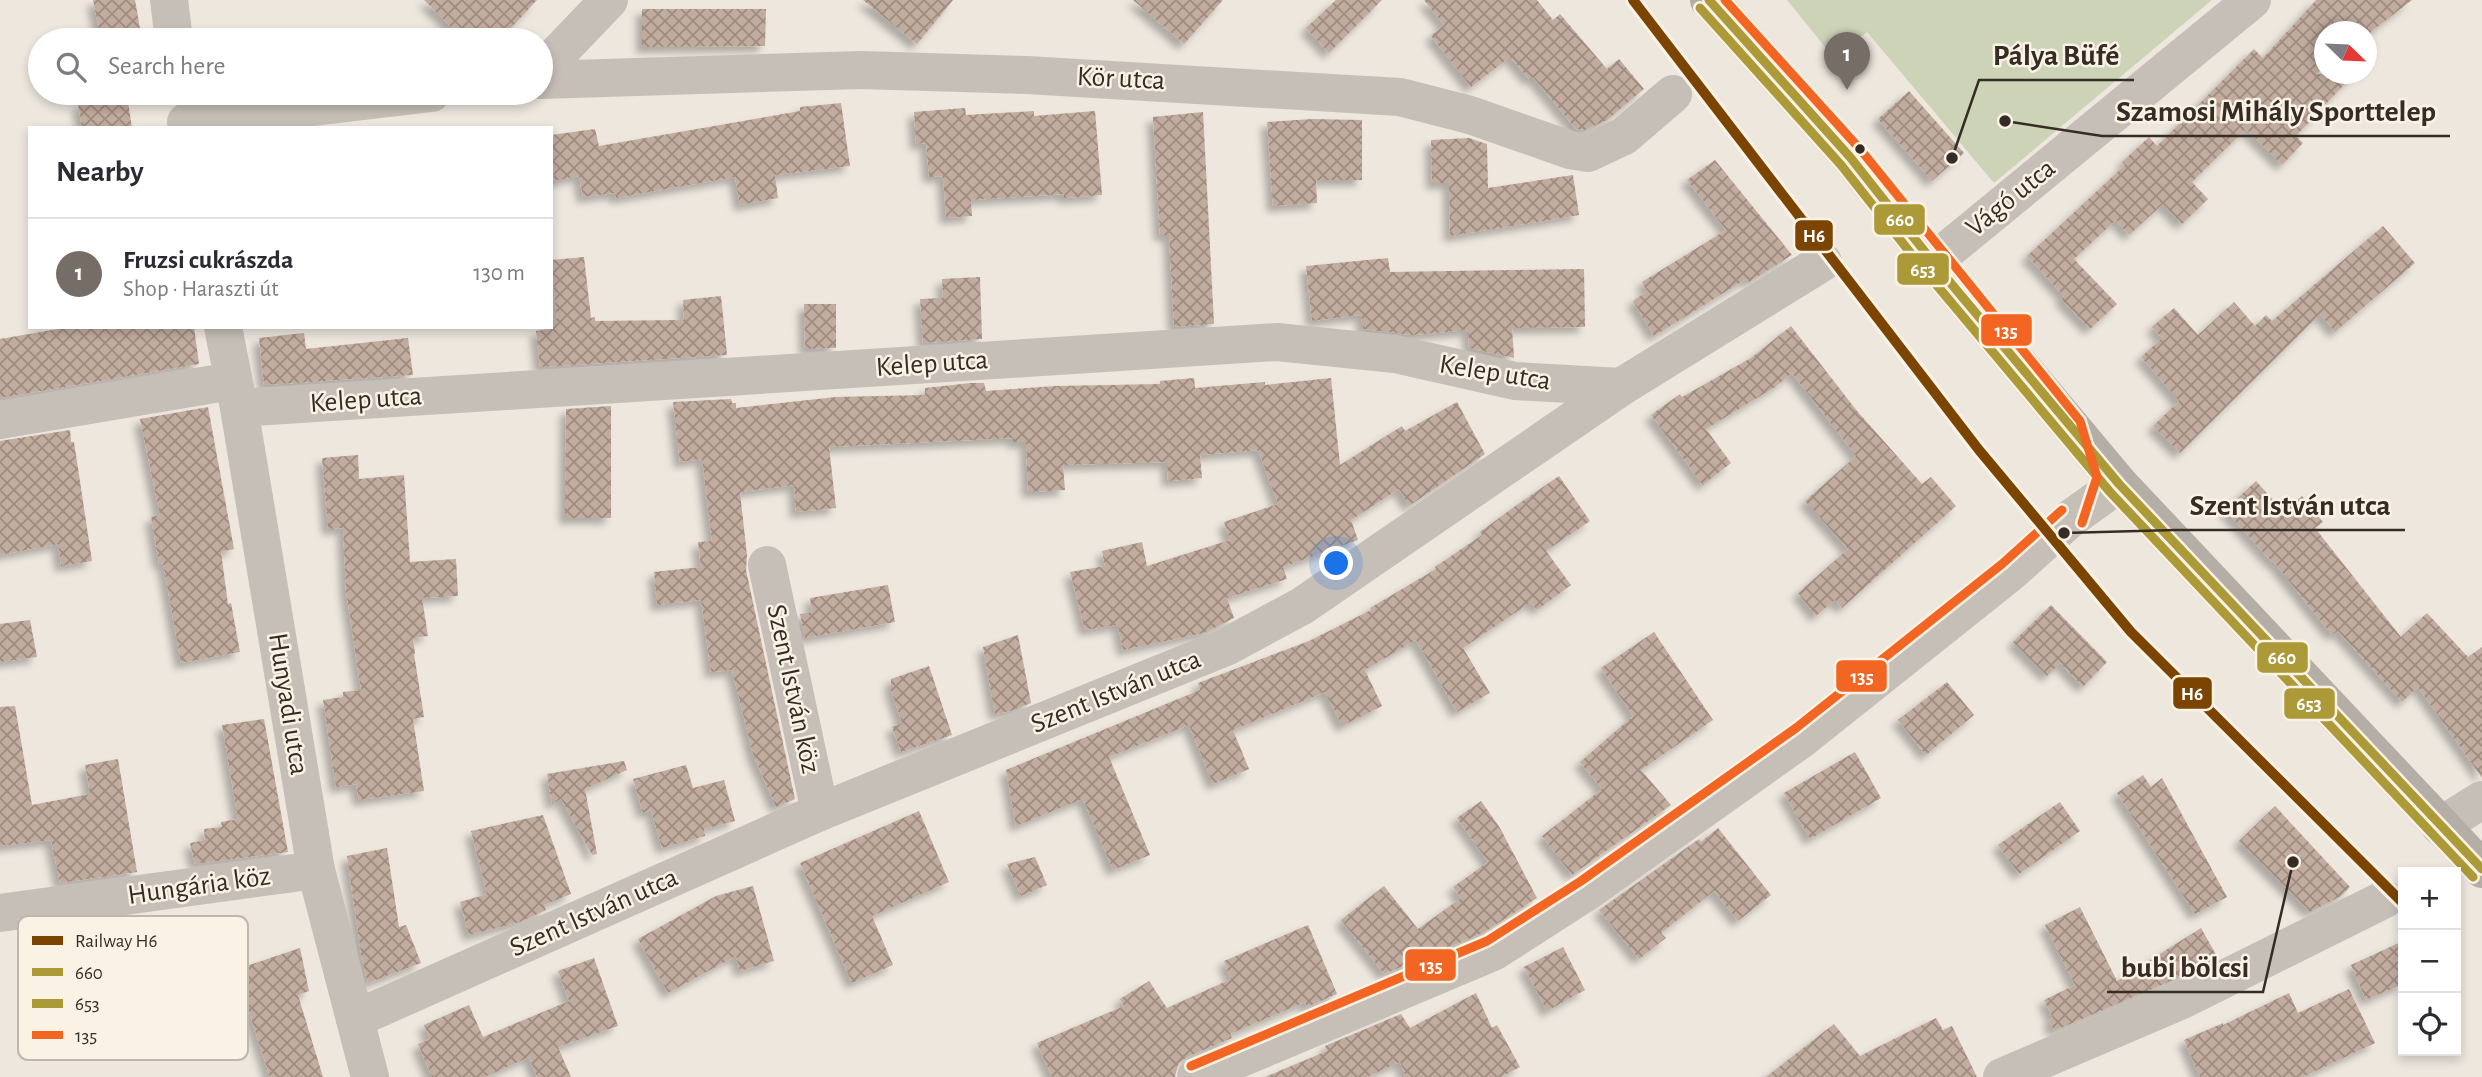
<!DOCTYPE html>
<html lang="en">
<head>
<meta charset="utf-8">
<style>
  :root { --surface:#fff; --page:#f7f7f7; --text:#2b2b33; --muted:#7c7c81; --line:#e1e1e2; --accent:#766d66 }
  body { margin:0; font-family:"Alegreya Sans",sans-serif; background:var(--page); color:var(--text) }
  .controls { position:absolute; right:21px; bottom:21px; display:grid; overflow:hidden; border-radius:0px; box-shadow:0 4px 10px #0003 }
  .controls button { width:63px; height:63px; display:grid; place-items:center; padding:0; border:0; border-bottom:2px solid var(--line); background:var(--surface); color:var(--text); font:35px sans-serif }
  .compass { position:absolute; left:2314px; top:21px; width:63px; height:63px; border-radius:50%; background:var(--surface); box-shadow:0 4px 10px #0003; rotate:113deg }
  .you { position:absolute; left:1337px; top:564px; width:24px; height:24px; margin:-18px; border:5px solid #fff; border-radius:50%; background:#1a73e8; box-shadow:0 0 0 10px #1a73e833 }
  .badge { display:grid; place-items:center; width:46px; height:46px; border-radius:50%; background:var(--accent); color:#fff; font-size:23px; font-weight:700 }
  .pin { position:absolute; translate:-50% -58px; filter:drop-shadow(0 2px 4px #0008) }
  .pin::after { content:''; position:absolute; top:37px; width:24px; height:21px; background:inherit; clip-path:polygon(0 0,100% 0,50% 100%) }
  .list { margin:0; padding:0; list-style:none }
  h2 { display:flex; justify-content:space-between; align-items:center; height:91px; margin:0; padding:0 28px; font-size:30px }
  h2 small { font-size:23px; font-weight:400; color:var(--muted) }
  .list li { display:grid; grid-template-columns:46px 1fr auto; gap:21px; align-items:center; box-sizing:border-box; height:112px; padding:0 28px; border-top:2px solid var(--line) }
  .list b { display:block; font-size:26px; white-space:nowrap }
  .list p { margin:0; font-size:23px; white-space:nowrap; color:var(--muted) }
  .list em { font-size:23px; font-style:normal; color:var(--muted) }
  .icon { flex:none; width:38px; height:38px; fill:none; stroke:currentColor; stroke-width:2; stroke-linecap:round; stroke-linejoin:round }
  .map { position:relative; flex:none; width:2482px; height:1077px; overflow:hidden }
  .search { position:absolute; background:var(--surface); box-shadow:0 4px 10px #0003; left:28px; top:28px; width:525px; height:77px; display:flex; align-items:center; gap:18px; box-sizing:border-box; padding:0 24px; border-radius:38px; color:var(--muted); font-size:26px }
  .panel { position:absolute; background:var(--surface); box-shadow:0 4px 10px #0003; left:28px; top:126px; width:525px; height:203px; border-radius:0px }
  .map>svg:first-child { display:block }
  .garden { fill:#ccd3b7 }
  .building { fill:url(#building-cross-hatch); filter:url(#shadow) }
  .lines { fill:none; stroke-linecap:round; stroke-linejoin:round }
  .minor { stroke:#c6bfb8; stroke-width:38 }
  .major { stroke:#b5aea7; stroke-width:38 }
  .bus-1-casing { stroke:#faf2e5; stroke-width:14 }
  .bus-2-casing { stroke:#faf2e5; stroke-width:14 }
  .bus-3-casing { stroke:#faf2e5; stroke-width:14 }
  .bus-1 { stroke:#ac9937; stroke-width:9 }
  .bus-2 { stroke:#ac9937; stroke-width:9 }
  .bus-3 { stroke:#f26522; stroke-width:9 }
  .rail-1-casing { stroke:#faf2e5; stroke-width:16 }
  .rail-1 { stroke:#7b4400; stroke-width:10 }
  .bus-dot { fill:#362c26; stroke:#faf2e5; stroke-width:2.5 }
  .labels { text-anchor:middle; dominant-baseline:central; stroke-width:5; stroke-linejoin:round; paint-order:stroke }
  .street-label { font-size:28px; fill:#362c26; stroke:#faf2e5 }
  .key { fill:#faf2e5; stroke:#bfb7ac; stroke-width:2 }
  .key-label { font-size:19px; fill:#362c26 }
  .leader { fill:none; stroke:#362c26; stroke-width:2.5 }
  .callout-dot { fill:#362c26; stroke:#faf2e5; stroke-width:2.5 }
  .callout-label { font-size:30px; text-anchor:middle; font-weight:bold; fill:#362c26; stroke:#faf2e5; stroke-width:5; stroke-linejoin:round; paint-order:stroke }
  .line-badge { stroke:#faf2e5; stroke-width:2.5 }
  .badge-label { font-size:19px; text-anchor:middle; font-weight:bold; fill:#fff }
</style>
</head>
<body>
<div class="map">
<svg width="2482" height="1077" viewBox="0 0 2482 1077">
  <defs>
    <pattern id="building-cross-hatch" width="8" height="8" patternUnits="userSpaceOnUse" patternTransform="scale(1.75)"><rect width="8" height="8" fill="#c2ac9f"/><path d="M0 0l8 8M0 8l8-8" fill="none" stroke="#9e8c81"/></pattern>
    <filter id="shadow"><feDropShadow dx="-6" dy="6" stdDeviation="3.5" flood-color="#0004"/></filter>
  </defs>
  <rect width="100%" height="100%" fill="#ede7de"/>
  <!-- garden -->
  <path class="garden" d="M 1787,0 L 2212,0 L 1994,183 L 1867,32 L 1834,58 Z"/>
  <!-- building -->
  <g class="building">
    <path d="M 93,0 L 135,0 L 142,40 L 101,40 Z"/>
    <path d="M 424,0 L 537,0 L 500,40 L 464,40 Z"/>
    <path d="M 863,0 L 953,0 L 917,44 Z"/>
    <path d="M 1133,0 L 1223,0 L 1184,44 Z"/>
    <path d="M 1336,0 L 1382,0 L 1329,53 L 1306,28 Z"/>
    <path d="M 1424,0 L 1537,0 L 1553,20 L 1560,14 L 1607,69 L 1619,59 L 1644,89 L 1607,120 L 1585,130 L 1576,129 L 1533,77 L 1530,80 L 1510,57 L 1471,87 L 1431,36 L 1444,25 Z"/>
    <path d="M 2316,0 L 2412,0 L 2367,35 L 2367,32 L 2325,32 L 2325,67 L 2316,74 L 2354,74 L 2296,136 L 2303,143 L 2282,165 L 2246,129 L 2192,182 L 2208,199 L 2182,224 L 2163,204 L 2129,235 L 2116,220 L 2074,259 L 2117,304 L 2090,329 L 2061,299 L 2064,296 L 2027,256 L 2125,165 L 2122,162 L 2149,137 L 2157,146 L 2254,49 L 2263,58 Z"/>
    <path d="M 642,9 L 766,9 L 765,46 L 642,47 Z"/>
    <path d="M 1909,91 L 1964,153 L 1932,181 L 1878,119 Z"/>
    <path d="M 127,96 L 132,128 L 82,128 L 78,104 Z"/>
    <path d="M 841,103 L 850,166 L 775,175 L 778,198 L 740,205 L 735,177 L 616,198 L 615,193 L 583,197 L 579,176 L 554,181 L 551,135 L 595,129 L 599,146 L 800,111 L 800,107 Z"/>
    <path d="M 965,108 L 966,115 L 1034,111 L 1034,116 L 1095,111 L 1102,195 L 1064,198 L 1064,194 L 971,200 L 972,216 L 946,218 L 943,176 L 929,177 L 926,143 L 916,144 L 914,112 Z"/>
    <path d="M 1203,112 L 1214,324 L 1174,327 L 1169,235 L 1160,235 L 1153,117 Z"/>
    <path d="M 1312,119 L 1362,120 L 1362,180 L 1316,180 L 1317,203 L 1273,206 L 1267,122 Z"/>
    <path d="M 1469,138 L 1487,144 L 1488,188 L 1573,175 L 1579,215 L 1450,236 L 1449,183 L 1432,183 L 1431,140 Z"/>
    <path d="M 1715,160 L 1792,255 L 1749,282 L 1746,279 L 1654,336 L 1633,301 L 1647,291 L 1642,282 L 1726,230 L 1687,180 Z"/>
    <path d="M 2383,226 L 2415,263 L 2335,332 L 2320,314 L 2180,453 L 2153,426 L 2179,401 L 2141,357 L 2162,338 L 2152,327 L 2174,308 L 2198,335 L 2234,302 L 2255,326 L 2266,315 L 2272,321 Z"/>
    <path d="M 584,257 L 591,318 L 595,317 L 595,321 L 684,320 L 683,300 L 721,296 L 727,355 L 540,367 L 536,331 L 551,329 L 551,320 L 557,319 L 551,260 Z"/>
    <path d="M 1388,258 L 1390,272 L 1584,269 L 1585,327 L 1512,328 L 1514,358 L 1469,348 L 1468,330 L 1412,335 L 1363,329 L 1361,315 L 1312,321 L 1306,266 Z"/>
    <path d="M 980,277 L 982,339 L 923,343 L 920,299 L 943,298 L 942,279 Z"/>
    <path d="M 804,304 L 836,304 L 836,348 L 805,349 Z"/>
    <path d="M 1791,326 L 1857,411 L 1922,484 L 1931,477 L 1956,506 L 1842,608 L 1835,600 L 1816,616 L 1798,593 L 1848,549 L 1805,501 L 1856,456 L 1792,373 L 1775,387 L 1706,429 L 1731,463 L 1703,485 L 1651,415 L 1680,394 L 1682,397 L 1751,358 Z"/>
    <path d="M 70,327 L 194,327 L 199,364 L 0,398 L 0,339 Z"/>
    <path d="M 304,333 L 306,349 L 408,338 L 413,375 L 264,385 L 259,338 Z"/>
    <path d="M 1194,378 L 1195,388 L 1265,382 L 1265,385 L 1331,378 L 1340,465 L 1402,426 L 1405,431 L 1457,402 L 1485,454 L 1409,506 L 1399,489 L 1351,520 L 1358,540 L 1283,567 L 1287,579 L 1227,598 L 1234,618 L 1204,633 L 1123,650 L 1118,625 L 1085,630 L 1070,572 L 1105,566 L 1102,551 L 1142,542 L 1147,566 L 1230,540 L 1224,522 L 1278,504 L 1258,450 L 1200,455 L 1202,478 L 1168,481 L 1167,462 L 1063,465 L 1065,490 L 1028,492 L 1026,442 L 1013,442 L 1013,438 L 829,447 L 836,508 L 796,512 L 794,485 L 740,492 L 747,556 L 746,570 L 795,799 L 776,807 L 753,754 L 732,670 L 711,672 L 701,600 L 657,605 L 654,572 L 701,567 L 698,542 L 712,541 L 702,459 L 680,462 L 673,402 L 731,399 L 732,403 L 736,403 L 736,408 L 836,397 L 925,395 L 925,388 L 971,383 L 984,383 L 986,391 L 1055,386 L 1160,384 L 1160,381 Z"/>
    <path d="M 611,406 L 611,518 L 565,518 L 566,409 Z"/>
    <path d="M 208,407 L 234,549 L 221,552 L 228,604 L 231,603 L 240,652 L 181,663 L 163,563 L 159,564 L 151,517 L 160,515 L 140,419 Z"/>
    <path d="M 70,430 L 71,442 L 74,442 L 92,561 L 61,566 L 58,544 L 0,555 L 0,441 Z"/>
    <path d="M 358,455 L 359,479 L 404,475 L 410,562 L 456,559 L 458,596 L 422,598 L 428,636 L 413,638 L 415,654 L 414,654 L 424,717 L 413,719 L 424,791 L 359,800 L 356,784 L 336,787 L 323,700 L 343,697 L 343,692 L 361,690 L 346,590 L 343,528 L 328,529 L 322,458 Z"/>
    <path d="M 1559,476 L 1590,521 L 1546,551 L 1571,585 L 1537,610 L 1531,602 L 1463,648 L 1490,693 L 1457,712 L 1416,640 L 1365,670 L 1382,706 L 1342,726 L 1325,692 L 1233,730 L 1249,769 L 1213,784 L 1189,725 L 1109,757 L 1150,855 L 1113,870 L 1083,799 L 1016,826 L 1006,770 L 1200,690 L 1198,683 L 1309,641 L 1371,610 L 1370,608 L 1436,569 L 1435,567 L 1482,535 L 1480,532 L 1514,507 Z"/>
    <path d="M 2256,481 L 2283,511 L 2302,496 L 2323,522 L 2315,528 L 2401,637 L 2427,613 L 2468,657 L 2482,647 L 2482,778 L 2418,687 L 2402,702 L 2338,631 L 2332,635 L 2273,561 L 2272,562 L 2225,510 Z"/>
    <path d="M 888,585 L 895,622 L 805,638 L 800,614 L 812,612 L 810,598 Z"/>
    <path d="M 2051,605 L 2107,662 L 2083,687 L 2060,663 L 2047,676 L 2013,642 Z"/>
    <path d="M 30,620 L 37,657 L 0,662 L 0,624 Z"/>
    <path d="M 1654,632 L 1713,720 L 1641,770 L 1671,805 L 1572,875 L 1542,836 L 1602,789 L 1580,762 L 1633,716 L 1601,668 Z"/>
    <path d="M 1018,635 L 1031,703 L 1011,711 L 995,714 L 983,647 Z"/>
    <path d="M 929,666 L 952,735 L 901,752 L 892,727 L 902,723 L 891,690 L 891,679 Z"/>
    <path d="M 1947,682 L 1974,715 L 1926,755 L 1898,720 Z"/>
    <path d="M 15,706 L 32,805 L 90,794 L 85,765 L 118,759 L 137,872 L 60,883 L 51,840 L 0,846 L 0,707 Z"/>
    <path d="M 264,719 L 288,852 L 195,864 L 190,843 L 205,840 L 204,829 L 222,827 L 221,822 L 238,819 L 222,725 Z"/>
    <path d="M 1855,752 L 1881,798 L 1810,839 L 1784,793 Z"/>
    <path d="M 624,761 L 627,770 L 585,789 L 597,854 L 592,855 L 561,799 L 552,804 L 547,774 Z"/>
    <path d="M 686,765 L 693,788 L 724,780 L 735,821 L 704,829 L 705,836 L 662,848 L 651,810 L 643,813 L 633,779 Z"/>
    <path d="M 2143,775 L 2151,787 L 2162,778 L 2227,897 L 2195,914 L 2117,793 Z"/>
    <path d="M 1481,801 L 1500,828 L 1537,898 L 1483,933 L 1384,974 L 1341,920 L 1384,886 L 1418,929 L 1461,898 L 1453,887 L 1488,862 L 1457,818 Z"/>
    <path d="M 2060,802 L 2080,831 L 2019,874 L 1998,845 Z"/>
    <path d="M 2275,806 L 2350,887 L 2341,896 L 2310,912 L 2239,841 Z"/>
    <path d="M 919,811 L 949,882 L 872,916 L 893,965 L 852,983 L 800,863 Z"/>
    <path d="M 543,815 L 571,894 L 544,905 L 546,910 L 520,922 L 469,935 L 460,902 L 487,894 L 471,831 Z"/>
    <path d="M 1718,828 L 1771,895 L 1738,921 L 1714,891 L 1661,933 L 1666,938 L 1639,959 L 1599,910 L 1699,839 L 1701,842 Z"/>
    <path d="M 387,848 L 399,927 L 406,925 L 421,963 L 368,983 L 362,960 L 347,856 Z"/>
    <path d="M 1035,857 L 1047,885 L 1021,896 L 1007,864 Z"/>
    <path d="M 753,886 L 774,961 L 740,971 L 736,956 L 668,993 L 638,939 L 716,896 Z"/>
    <path d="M 2080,907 L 2117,981 L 2201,928 L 2218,958 L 2173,980 L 2054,1031 L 2049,1021 L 2053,1018 L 2044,1000 L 2075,985 L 2045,925 Z"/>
    <path d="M 144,915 L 146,929 L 184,920 L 201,989 L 165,998 L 156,963 L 102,978 L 107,1006 L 65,1015 L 50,945 L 71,941 L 68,926 Z"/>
    <path d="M 1308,925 L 1337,994 L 1307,1007 L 1305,1002 L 1230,1034 L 1232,1038 L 1187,1057 L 1178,1064 L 1175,1077 L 1052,1077 L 1037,1043 L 1124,1006 L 1120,999 L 1149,981 L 1167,1008 L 1231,979 L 1224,961 Z"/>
    <path d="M 2403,941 L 2403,984 L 2366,1000 L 2351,965 Z"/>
    <path d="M 1563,947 L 1585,990 L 1547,1011 L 1524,967 Z"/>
    <path d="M 300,948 L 309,991 L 298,995 L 323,1077 L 270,1077 L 249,1012 L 233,1018 L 217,976 Z"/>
    <path d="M 594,958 L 618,1026 L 558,1047 L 571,1077 L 537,1077 L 529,1057 L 485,1077 L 432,1077 L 418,1044 L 430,1039 L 424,1025 L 469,1005 L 483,1037 L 569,1001 L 558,971 Z"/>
    <path d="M 2349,989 L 2375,1043 L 2303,1077 L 2200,1077 L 2184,1040 L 2223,1023 L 2223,1025 L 2289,993 L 2298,1013 Z"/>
    <path d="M 1476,993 L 1492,1028 L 1497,1025 L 1520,1067 L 1501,1077 L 1406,1077 L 1400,1062 L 1367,1077 L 1265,1077 L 1327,1051 L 1325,1046 L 1401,1014 L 1410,1028 Z"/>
    <path d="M 1936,1018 L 1943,1030 L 1952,1026 L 1977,1077 L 1766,1077 L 1834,1024 L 1860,1056 Z"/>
  </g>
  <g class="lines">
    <!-- minor -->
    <g class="minor">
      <path d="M 169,0 L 174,40"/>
      <path d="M 541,71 L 609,0"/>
      <path d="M 541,80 L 861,70 L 1027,75 L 1400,97 L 1470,115 L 1570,150 L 1588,153 L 1624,136 L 1673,94"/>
      <path d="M 186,122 L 432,93"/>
      <path d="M 1933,262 L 2252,0"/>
      <path d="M 223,327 L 239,408 L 316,870 L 370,1077"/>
      <path d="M 239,408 L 1277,342 L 1395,354 L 1515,381 L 1621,387"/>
      <path d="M 0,420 L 232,381"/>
      <path d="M 767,565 L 820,812"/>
      <path d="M 2440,826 L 2482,800"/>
      <path d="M 0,913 L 316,870"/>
      <path d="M 355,1019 L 820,812 L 1226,647 L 1302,606 L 1621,387 L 1823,262"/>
      <path d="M 1196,1077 L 1493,952 L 1588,891 L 1803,738 L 2010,573 L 2070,519 L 2119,484"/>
      <path d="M 2002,1077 L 2182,1000 L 2385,899"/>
    </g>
    <!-- major -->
    <path class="major" d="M 1709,0 L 1850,157 L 1933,262 L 2119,484 L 2482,869"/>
    <!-- bus-1 casing -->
    <g class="bus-1-casing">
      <path id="bus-1" d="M 1709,0 L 1850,157 L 1933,262 L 2119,484 L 2482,869"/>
    </g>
    <!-- bus-2 casing -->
    <g class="bus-2-casing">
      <path id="bus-2" d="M 1700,8 L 1841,165 L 1924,270 L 2110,492 L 2473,877"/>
    </g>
    <!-- bus-3 casing -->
    <g class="bus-3-casing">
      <g id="bus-3">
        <path d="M 1725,0 L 1860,149 L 2080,421 L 2097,477 L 2082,523"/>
        <path d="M 1191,1066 L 1487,941 L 1581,881 L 1796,728 L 2002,564 L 2062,510"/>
      </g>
    </g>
    <!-- bus-1 -->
    <use href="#bus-1" class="bus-1"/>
    <!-- bus-2 -->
    <use href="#bus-2" class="bus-2"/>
    <!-- bus-3 -->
    <use href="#bus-3" class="bus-3"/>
    <!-- rail-1 casing -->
    <g class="rail-1-casing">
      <path id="rail-1" d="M 1633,0 L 1979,450 L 2131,632 L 2403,903"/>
    </g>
    <!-- rail-1 -->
    <use href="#rail-1" class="rail-1"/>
  </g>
  <!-- markers -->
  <circle class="bus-dot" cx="1860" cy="149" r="6"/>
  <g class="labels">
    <!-- street labels -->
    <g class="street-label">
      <text transform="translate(1121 79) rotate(3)">Kör utca</text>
      <text transform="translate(2011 198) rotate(-39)">Vágó utca</text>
      <text transform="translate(932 364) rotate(-4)">Kelep utca</text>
      <text transform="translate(1495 373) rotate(9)">Kelep utca</text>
      <text transform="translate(366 400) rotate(-4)">Kelep utca</text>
      <text transform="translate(793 689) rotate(78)">Szent István köz</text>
      <text transform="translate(1116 692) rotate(-22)">Szent István utca</text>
      <text transform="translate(288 704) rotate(81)">Hunyadi utca</text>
      <text transform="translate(199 886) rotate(-8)">Hungária köz</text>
      <text transform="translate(594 913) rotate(-24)">Szent István utca</text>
    </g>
  </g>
  <!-- legend -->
  <rect x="18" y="916" width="230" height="144" rx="10" class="key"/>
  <rect x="32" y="936" width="31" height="9" fill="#7b4400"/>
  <rect x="32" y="968" width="31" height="8" fill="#ac9937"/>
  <rect x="32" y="999" width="31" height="9" fill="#ac9937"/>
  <rect x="32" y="1031" width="31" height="8" fill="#f26522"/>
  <g class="key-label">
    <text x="75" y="947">Railway H6</text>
    <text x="75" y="979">660</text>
    <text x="75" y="1010">653</text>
    <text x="75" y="1042">135</text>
  </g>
  <!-- callouts -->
  <path class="leader" d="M1952 158L1979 80H2134M2005 121L2102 136H2450M2064 533L2175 530H2405M2293 862L2263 992H2107"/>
  <g class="callout-dot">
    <circle cx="1952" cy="158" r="7"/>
    <circle cx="2005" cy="121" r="7"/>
    <circle cx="2064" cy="533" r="7"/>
    <circle cx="2293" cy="862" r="7"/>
  </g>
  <g class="callout-label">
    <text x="2056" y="65">Pálya Büfé</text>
    <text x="2276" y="121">Szamosi Mihály Sporttelep</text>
    <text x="2290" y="515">Szent István utca</text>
    <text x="2185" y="977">bubi bölcsi</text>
  </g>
  <g class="line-badge">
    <rect x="1873" y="203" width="53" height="33" rx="7" fill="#ac9937"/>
    <rect x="1794" y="219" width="40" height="33" rx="7" fill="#7b4400"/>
    <rect x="1896" y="252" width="54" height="34" rx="7" fill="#ac9937"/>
    <rect x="1980" y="313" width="53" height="34" rx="7" fill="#f26522"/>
    <rect x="2256" y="641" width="53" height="33" rx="7" fill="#ac9937"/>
    <rect x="1835" y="659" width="53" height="34" rx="7" fill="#f26522"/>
    <rect x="2172" y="676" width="41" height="34" rx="7" fill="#7b4400"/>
    <rect x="2283" y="687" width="53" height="33" rx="7" fill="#ac9937"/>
    <rect x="1404" y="948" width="53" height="34" rx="7" fill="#f26522"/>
  </g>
  <g class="badge-label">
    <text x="1900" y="226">660</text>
    <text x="1814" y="242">H6</text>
    <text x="1923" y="276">653</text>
    <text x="2006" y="337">135</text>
    <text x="2282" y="664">660</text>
    <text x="1862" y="683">135</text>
    <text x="2192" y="700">H6</text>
    <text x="2309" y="710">653</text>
    <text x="1431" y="972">135</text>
  </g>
</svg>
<div class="controls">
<button>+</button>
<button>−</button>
<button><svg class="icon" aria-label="locate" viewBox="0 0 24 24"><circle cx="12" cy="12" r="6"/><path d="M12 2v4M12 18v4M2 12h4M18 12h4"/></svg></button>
</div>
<svg class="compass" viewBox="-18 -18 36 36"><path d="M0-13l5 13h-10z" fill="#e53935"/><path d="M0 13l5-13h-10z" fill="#7c7c81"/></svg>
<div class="you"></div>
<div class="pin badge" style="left:1847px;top:90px">1</div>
<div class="search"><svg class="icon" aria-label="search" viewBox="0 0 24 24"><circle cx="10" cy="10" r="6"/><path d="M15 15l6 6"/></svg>Search here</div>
<section class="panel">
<h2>Nearby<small></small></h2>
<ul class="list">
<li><span class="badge">1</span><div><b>Fruzsi cukrászda</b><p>Shop · Haraszti út</p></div><em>130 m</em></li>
</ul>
</section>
</div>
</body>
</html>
